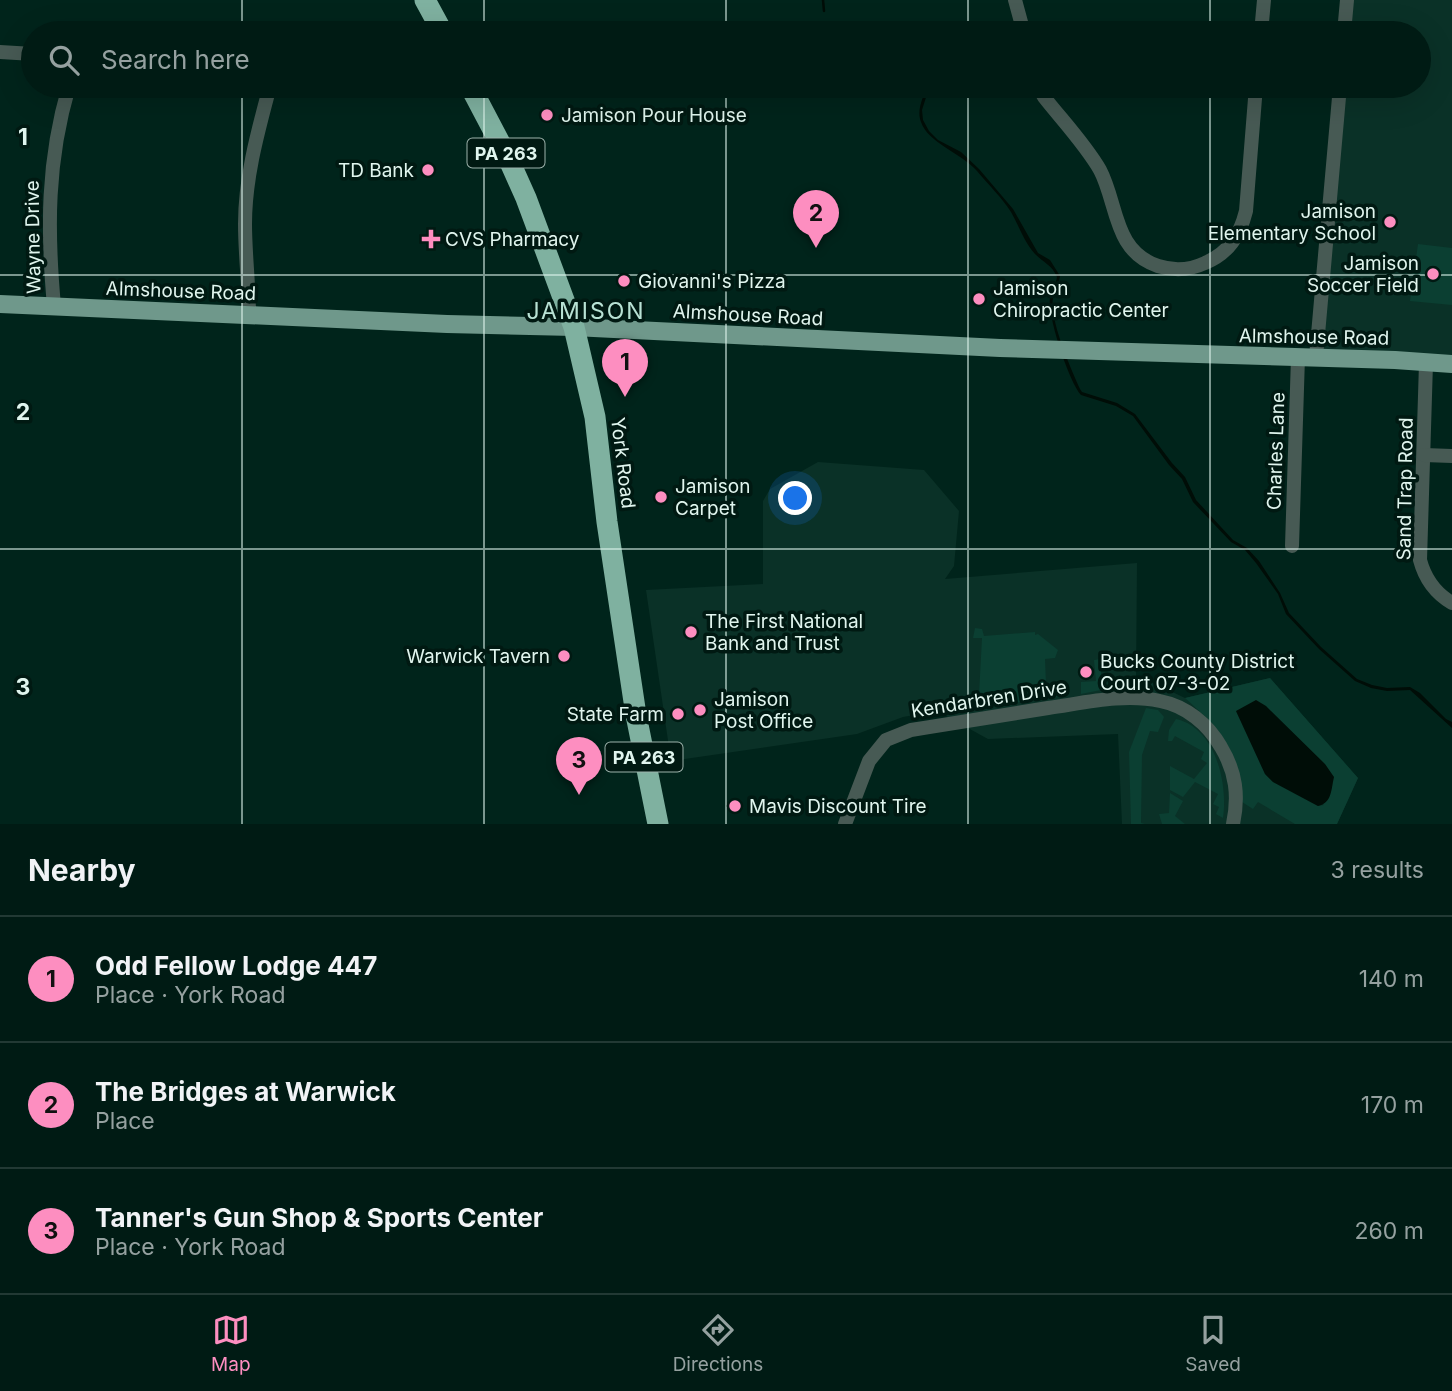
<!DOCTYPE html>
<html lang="en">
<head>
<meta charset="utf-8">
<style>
  :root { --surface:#001b14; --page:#0a241d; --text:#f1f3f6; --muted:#95a1a0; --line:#223934; --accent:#fd8ec0 }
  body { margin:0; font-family:Inter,sans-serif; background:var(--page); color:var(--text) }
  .you { position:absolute; left:796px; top:499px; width:24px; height:24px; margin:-18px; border:5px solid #fff; border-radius:50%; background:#1a73e8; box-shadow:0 0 0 10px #1a73e833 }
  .badge { display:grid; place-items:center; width:46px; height:46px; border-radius:50%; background:var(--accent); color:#111; font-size:23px; font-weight:700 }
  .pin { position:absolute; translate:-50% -58px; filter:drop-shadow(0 2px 4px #0008) }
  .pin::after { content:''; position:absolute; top:37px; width:24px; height:21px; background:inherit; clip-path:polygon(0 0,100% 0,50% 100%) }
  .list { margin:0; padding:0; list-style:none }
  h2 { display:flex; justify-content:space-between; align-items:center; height:91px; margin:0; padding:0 28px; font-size:30px }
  h2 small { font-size:23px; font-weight:400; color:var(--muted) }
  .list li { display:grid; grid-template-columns:46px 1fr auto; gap:21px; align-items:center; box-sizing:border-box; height:126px; padding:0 28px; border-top:2px solid var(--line) }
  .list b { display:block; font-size:26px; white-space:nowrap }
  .list p { margin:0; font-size:23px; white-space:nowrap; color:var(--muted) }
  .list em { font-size:23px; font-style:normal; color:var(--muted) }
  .icon { flex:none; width:38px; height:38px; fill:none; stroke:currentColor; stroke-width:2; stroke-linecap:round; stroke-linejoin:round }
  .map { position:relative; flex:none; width:1452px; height:824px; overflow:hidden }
  .search { position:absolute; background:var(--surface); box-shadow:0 7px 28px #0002; left:21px; right:21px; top:21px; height:77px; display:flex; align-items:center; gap:18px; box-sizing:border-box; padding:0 24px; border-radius:38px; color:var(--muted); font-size:26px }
  .sheet { height:469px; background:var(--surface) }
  nav { display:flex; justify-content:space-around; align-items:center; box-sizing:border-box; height:98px; border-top:2px solid var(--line); background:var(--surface); font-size:19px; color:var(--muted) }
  nav a { display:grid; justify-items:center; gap:4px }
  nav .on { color:var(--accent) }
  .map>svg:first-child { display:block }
  .built { fill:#0a3127 }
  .green { fill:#0b3f32; fill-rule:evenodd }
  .water { fill:#000d07 }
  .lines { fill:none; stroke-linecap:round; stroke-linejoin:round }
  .stream { stroke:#000d07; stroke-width:2.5 }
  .minor { stroke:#475a54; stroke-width:14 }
  .major { stroke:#6f988b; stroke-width:18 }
  .highway { stroke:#7fb1a0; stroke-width:21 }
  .grid { fill:none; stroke:#e0f5ee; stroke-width:2; stroke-opacity:0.55 }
  .poi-dot { fill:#fd8ec0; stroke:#001912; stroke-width:2.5 }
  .labels { text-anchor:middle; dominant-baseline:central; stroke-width:7; stroke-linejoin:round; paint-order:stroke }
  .shield { fill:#001912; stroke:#9db3ac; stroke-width:2 }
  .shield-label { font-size:18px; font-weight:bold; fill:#e0f5ee }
  .poi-label { font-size:19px; fill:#e0f5ee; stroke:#001912; text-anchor:start }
  .street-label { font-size:19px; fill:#e0f5ee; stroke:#001912 }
  .quarter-label { font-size:23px; letter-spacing:2px; fill:#b8e2d4; stroke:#001912 }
  .grid-label { font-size:23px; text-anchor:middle; font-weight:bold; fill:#e0f5ee; stroke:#001912; stroke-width:7; stroke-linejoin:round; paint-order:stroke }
</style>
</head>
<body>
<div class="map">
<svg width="1452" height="824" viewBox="0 0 1452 824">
  <rect width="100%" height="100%" fill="#00241b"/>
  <!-- built -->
  <g class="built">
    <path d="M 1346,0 L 1452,0 L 1452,365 L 1316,357 L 1339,86 L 1419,86 L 1419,33 L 1344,33 Z"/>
    <path d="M 818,462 L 924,470 L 959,511 L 954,566 L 945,579 L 1137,563 L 1136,680 L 1147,680 L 1185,698 L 1270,678 L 1358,778 L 1337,824 L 1122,824 L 1118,734 L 988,739 L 937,711 L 903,717 L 857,734 L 671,761 L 646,590 L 763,584 L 763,501 L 770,489 Z"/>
  </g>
  <!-- green -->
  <g class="green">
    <path d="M 1418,244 L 1452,248 L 1452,305 L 1410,301 Z"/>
    <path d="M 975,628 L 982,629 L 984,636 L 1035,632 L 1035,635 L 1038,634 L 1058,650 L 1055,658 L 1045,659 L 1046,684 L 1061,683 L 1066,696 L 973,708 L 972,696 L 979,695 L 982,638 L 973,638 Z"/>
    <path d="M 1101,659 L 1101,690 L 1081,694 L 1081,682 L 1096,681 L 1094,660 Z"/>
    <path d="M 1270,678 L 1358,778 L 1337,824 L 1295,824 L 1258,802 L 1253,809 L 1242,802 C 1235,746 1226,735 1185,698 ZM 1236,711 L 1324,805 L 1318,806 L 1273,782 L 1265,774 Z"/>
    <path d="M 1146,708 L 1158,710 L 1164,717 L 1158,732 L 1150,731 L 1142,755 L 1141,823 L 1145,824 L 1131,824 L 1129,752 Z"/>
    <path d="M 1176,719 C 1216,728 1228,784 1223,818 L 1216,814 L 1219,807 L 1213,804 L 1218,794 L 1195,782 L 1183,797 L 1170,790 L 1170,766 L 1194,779 L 1207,763 L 1201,759 L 1204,752 L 1175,736 L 1172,741 L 1168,741 L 1169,730 Z"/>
    <path d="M 1170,793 L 1183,801 L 1175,816 L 1185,824 L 1162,824 L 1159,814 L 1169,813 Z"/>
  </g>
  <!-- water -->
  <g class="water">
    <path d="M 926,86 L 929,86 L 929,88 L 922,110 L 923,120 L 929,131 L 938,140 L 961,152 L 979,169 L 1013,209 L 1038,253 L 1050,260 L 1060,276 C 1059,284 1054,290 1053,298 C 1049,319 1071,369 1080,389 L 1082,392 L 1117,403 L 1135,414 L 1172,463 L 1185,477 L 1196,500 L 1233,540 L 1247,548 L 1259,561 L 1280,593 L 1289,613 L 1321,647 L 1357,679 L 1372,685 L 1387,688 L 1410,687 L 1420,693 L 1446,719 L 1452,722 L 1452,728 L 1410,690 L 1387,691 L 1371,688 L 1355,681 L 1319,649 L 1286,614 L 1278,594 L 1256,563 L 1245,550 L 1231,542 L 1193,502 L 1182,479 L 1169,465 L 1133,416 L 1116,406 L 1081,395 C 1069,382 1047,315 1050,298 C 1051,291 1056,285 1057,277 C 1052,265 1044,263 1035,254 C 1024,242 1019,226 1011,212 C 1002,198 988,184 977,171 C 960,152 928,143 921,122 C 916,109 924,98 926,86 Z"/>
    <path d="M 1256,700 L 1266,706 L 1325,764 L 1334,777 C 1331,790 1332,803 1318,806 L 1273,782 L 1265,774 L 1236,711 Z"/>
  </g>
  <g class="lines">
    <!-- stream -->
    <path class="stream" d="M 823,0 L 824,11"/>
    <!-- minor -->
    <g class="minor">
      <path d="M 1015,0 L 1024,33"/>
      <path d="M 1261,33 L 1264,0"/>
      <path d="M 1344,33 L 1347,0"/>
      <path d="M 0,52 L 33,54"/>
      <path d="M 1038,86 L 1044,97 C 1062,120 1085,144 1100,170 C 1118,204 1113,251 1158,266 C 1174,271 1190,270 1205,263 C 1229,253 1240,235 1246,211 L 1256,86"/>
      <path d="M 54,306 C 47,229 47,161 69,86"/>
      <path d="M 249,315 C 249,285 245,254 245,224 C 245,177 258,131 270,86"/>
      <path d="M 1316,357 L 1340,86"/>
      <path d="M 1426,363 L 1420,560 C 1425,579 1435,593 1452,603"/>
      <path d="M 1424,455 L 1452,456"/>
      <path d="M 1292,546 L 1298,357"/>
      <path d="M 845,824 L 869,761 L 886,740 L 911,730 C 957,723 1003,715 1048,708 C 1084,703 1124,693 1160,701 C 1186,706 1208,724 1221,747 C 1236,772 1239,796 1233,824"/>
    </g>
    <!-- major -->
    <path class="major" d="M 0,304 L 447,324 L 574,327 L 1000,348 L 1395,360 L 1452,364"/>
    <!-- highway -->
    <g class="highway">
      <path d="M 425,0 L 443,33"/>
      <path d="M 470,86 L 509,160 L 526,198 L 574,327 L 595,417 L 607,522 L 636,715 L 658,824"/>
    </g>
  </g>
  <!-- grid -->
  <path class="grid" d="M 242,0 L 242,33M 484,0 L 484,33M 726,0 L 726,33M 968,0 L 968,33M 1210,0 L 1210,33M 242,86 L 242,824M 484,86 L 484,824M 726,86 L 726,824M 968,86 L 968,824M 1210,86 L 1210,824M 0,275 L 1452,275M 0,549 L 1452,549"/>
  <!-- markers -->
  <g class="poi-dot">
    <circle cx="547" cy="115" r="7"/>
    <circle cx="428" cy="170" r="7"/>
    <circle cx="1390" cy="222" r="7"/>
    <path d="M427.5 228.5h7v7h7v7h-7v7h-7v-7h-7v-7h7z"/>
    <circle cx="1433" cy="274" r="7"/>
    <circle cx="624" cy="281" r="7"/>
    <circle cx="979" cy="299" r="7"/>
    <circle cx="661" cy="497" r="7"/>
    <circle cx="691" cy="632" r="7"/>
    <circle cx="564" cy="656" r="7"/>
    <circle cx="1086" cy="672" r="7"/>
    <circle cx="700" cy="710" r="7"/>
    <circle cx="678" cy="714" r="7"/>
    <circle cx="735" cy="806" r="7"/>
  </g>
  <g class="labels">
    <!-- shield labels -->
    <g class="shield">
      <rect x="467.5" y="138.5" width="77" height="29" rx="5"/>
      <rect x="605.5" y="742.5" width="77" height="29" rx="5"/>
    </g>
    <g class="shield-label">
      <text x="506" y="153">PA 263</text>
      <text x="644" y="757">PA 263</text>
    </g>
    <!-- poi labels -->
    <g class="poi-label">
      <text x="561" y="115">Jamison Pour House</text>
      <text x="414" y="170" text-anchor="end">TD Bank</text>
      <text x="1376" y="211" text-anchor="end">Jamison<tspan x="1376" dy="22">Elementary School</tspan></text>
      <text x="445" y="239">CVS Pharmacy</text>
      <text x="1419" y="263" text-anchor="end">Jamison<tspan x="1419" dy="22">Soccer Field</tspan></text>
      <text x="638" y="281">Giovanni's Pizza</text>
      <text x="993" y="288">Jamison<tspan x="993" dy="22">Chiropractic Center</tspan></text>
      <text x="675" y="486">Jamison<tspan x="675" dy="22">Carpet</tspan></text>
      <text x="705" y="621">The First National<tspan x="705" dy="22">Bank and Trust</tspan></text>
      <text x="550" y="656" text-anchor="end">Warwick Tavern</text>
      <text x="1100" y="661">Bucks County District<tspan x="1100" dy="22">Court 07-3-02</tspan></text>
      <text x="714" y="699">Jamison<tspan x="714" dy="22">Post Office</tspan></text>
      <text x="664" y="714" text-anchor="end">State Farm</text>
      <text x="749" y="806">Mavis Discount Tire</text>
    </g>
    <!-- street labels -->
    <g class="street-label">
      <text transform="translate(33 237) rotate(-91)">Wayne Drive</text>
      <text transform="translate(181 291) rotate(2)">Almshouse Road</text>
      <text transform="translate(748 315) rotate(3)">Almshouse Road</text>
      <text transform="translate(1314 337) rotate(1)">Almshouse Road</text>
      <text transform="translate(1276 451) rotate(-88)">Charles Lane</text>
      <text transform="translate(623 463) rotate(83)">York Road</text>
      <text transform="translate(1405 489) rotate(-89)">Sand Trap Road</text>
      <text transform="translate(989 699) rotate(-9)">Kendarbren Drive</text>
    </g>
    <!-- quarter labels -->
    <g class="quarter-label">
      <text x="586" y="311">JAMISON</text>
    </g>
  </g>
  <g class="grid-label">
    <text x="23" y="145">1</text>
    <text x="23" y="420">2</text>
    <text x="23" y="695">3</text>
  </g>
</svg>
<div class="you"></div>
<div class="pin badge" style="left:625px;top:397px">1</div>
<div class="pin badge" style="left:816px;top:248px">2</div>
<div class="pin badge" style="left:579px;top:795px">3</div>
<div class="search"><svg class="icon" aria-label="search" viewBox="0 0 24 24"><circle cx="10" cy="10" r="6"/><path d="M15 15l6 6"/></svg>Search here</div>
</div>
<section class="sheet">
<h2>Nearby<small>3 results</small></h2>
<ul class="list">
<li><span class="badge">1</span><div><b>Odd Fellow Lodge 447</b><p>Place · York Road</p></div><em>140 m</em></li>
<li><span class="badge">2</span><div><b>The Bridges at Warwick</b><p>Place</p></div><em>170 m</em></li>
<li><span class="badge">3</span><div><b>Tanner's Gun Shop &amp; Sports Center</b><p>Place · York Road</p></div><em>260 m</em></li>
</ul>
</section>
<nav>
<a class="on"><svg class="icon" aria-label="map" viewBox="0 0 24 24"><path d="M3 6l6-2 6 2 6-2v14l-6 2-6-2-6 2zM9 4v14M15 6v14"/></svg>Map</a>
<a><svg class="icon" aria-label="directions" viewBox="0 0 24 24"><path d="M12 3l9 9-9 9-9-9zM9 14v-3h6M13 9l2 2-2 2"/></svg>Directions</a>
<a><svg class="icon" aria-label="saved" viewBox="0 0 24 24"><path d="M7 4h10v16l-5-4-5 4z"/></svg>Saved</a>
</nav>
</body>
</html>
